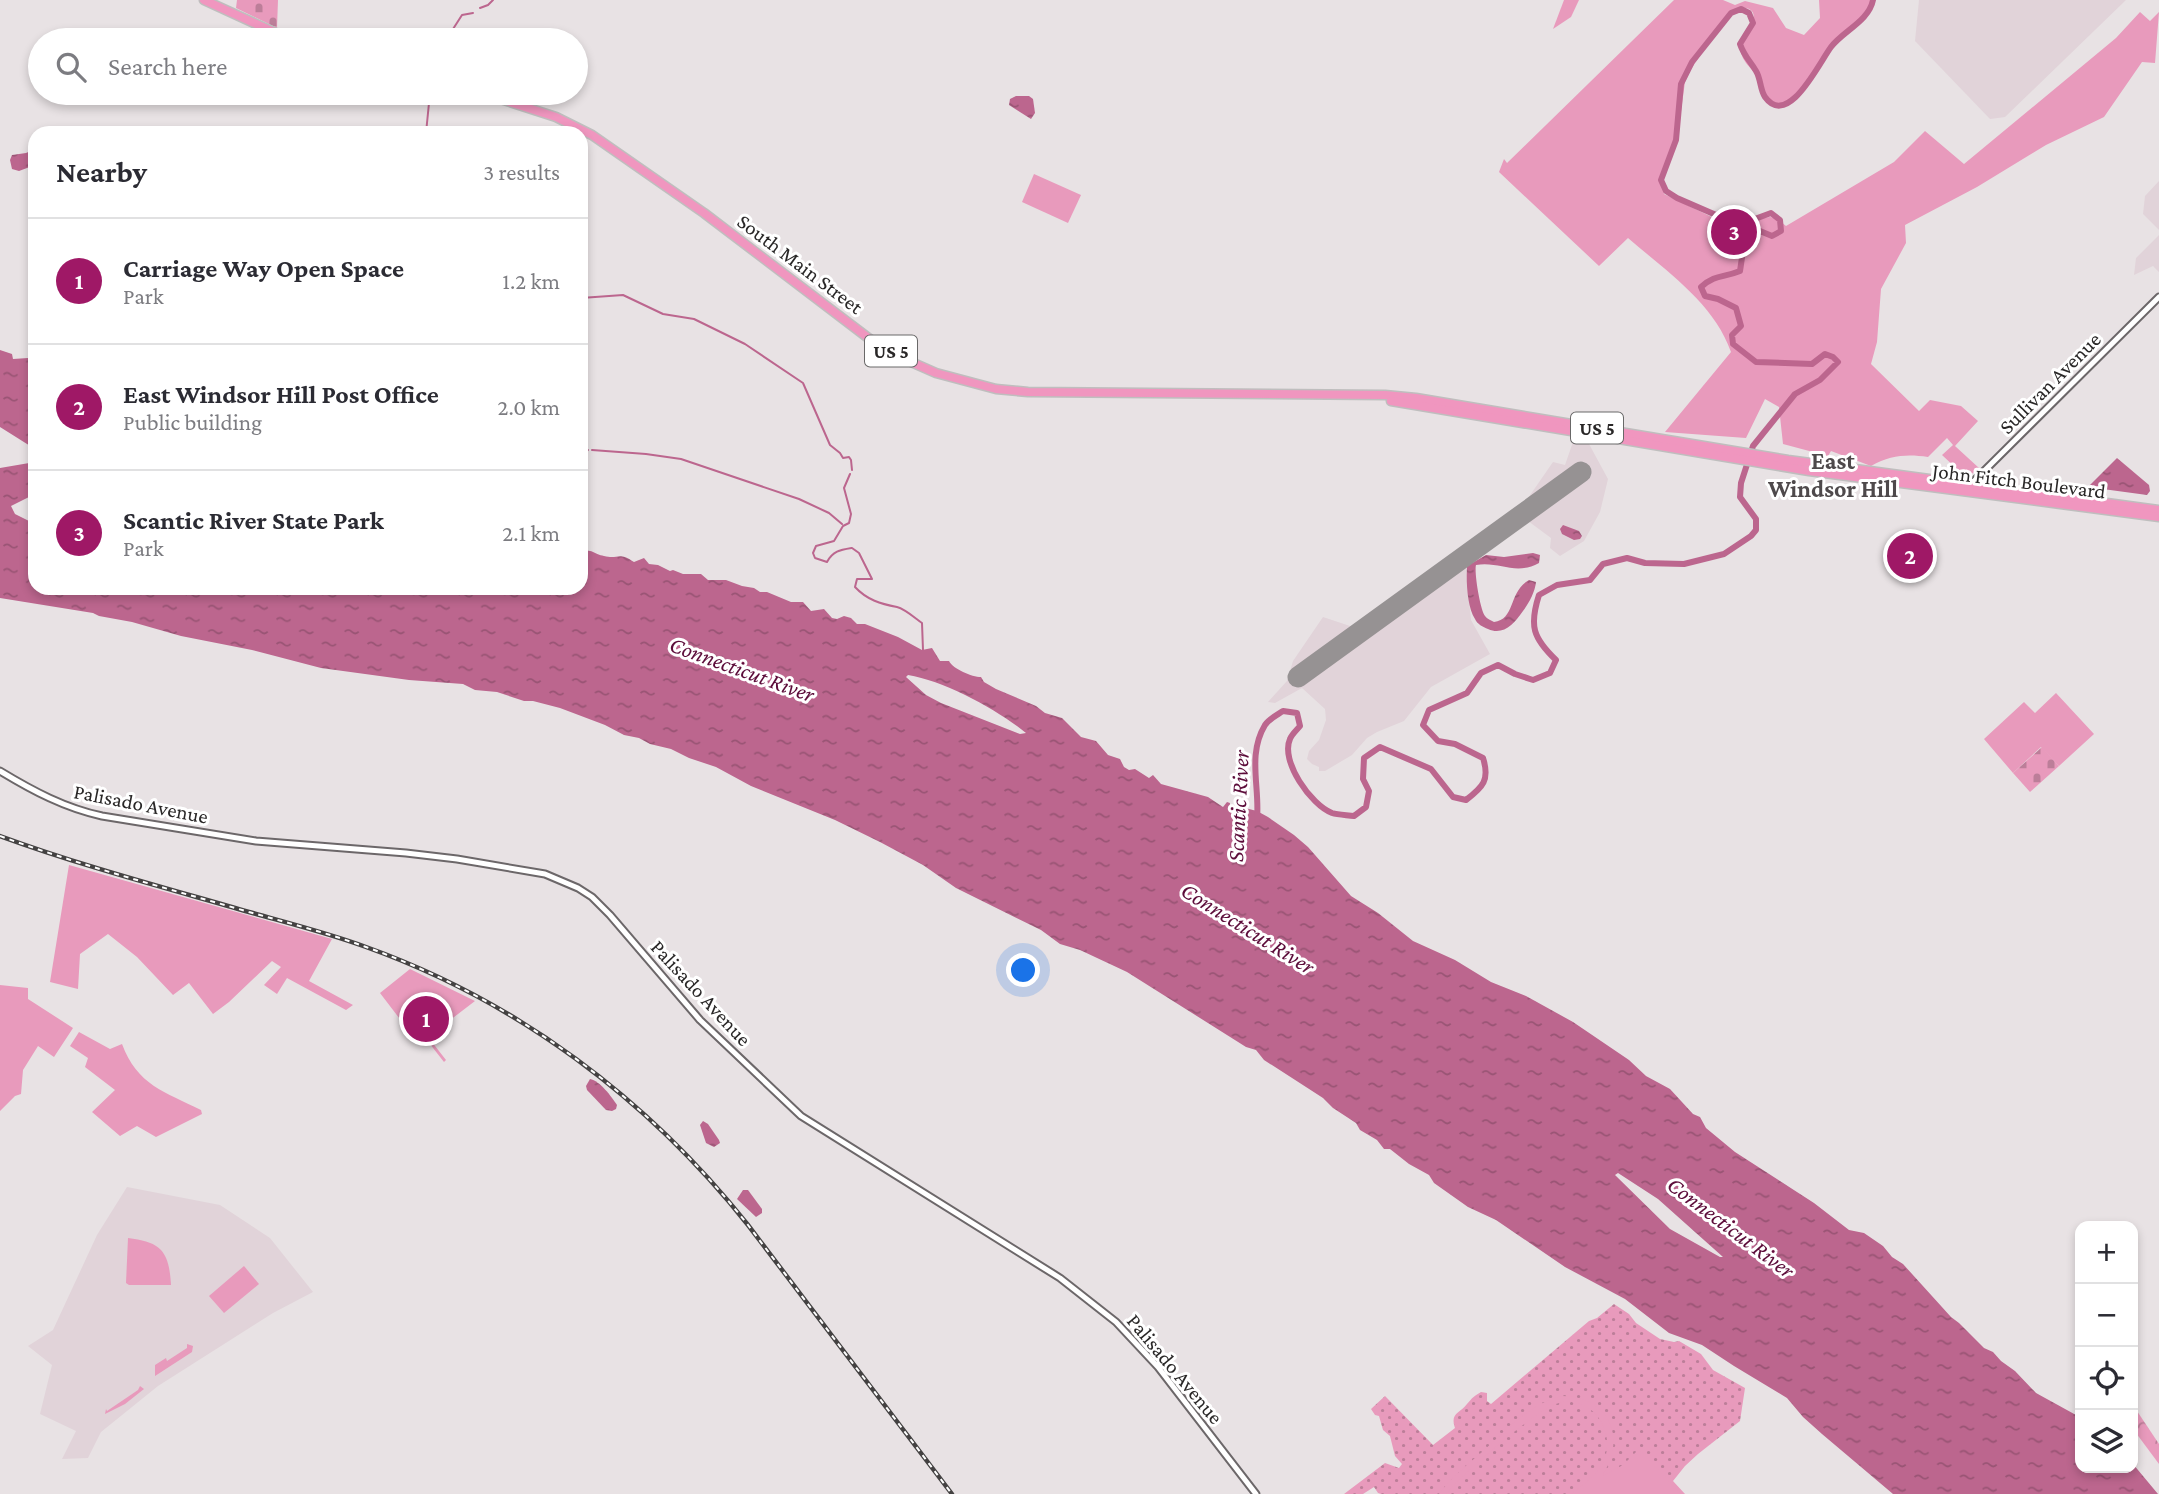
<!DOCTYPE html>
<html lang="en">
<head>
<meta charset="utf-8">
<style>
  :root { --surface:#fff; --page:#f7f7f7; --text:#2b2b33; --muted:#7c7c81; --line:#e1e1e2; --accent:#9f1866 }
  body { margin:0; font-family:"Crimson Pro",serif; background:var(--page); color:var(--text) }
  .controls { position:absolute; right:21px; bottom:21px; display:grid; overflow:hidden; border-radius:14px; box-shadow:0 4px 10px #0003 }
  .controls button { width:63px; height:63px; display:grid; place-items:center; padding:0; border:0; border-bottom:2px solid var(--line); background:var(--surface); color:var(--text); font:35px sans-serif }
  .you { position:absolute; left:1024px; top:971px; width:24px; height:24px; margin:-18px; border:5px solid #fff; border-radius:50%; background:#1a73e8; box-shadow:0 0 0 10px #1a73e833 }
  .badge { display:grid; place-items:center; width:46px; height:46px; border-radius:50%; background:var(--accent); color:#fff; font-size:23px; font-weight:700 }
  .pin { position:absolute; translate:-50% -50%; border:4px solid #fff; box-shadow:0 2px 7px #0006 }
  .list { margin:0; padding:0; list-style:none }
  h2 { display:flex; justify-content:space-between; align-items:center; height:91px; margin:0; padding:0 28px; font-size:30px }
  h2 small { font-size:23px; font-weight:400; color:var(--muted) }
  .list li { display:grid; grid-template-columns:46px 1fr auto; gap:21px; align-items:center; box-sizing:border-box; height:126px; padding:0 28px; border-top:2px solid var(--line) }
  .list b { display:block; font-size:26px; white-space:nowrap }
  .list p { margin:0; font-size:23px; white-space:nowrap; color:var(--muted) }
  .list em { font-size:23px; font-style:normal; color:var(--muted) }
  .icon { flex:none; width:38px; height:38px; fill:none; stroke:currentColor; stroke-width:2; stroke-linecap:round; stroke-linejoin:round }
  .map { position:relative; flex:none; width:2159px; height:1494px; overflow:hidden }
  .search { position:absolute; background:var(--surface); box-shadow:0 4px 10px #0003; left:28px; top:28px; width:560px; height:77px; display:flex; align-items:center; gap:18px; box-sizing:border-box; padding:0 24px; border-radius:38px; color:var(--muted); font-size:26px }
  .panel { position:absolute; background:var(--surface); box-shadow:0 4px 10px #0003; left:28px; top:126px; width:560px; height:469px; border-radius:21px }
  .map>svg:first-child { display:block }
  .built { fill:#e1d3d9 }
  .grass { fill:url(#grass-dots) }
  .forest { fill:url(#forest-crowns) }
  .cemetery { fill:url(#cemetery-stones) }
  .green { fill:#e89abc }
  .water { fill:url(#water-ripples); fill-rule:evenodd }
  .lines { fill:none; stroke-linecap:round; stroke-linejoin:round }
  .stream { stroke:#bc668e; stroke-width:2 }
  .river { stroke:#bc668e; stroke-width:6 }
  .runway { stroke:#969293; stroke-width:21 }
  .secondary-casing { stroke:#6c6769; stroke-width:9 }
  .highway-casing { stroke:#bfbebe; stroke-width:11 }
  .secondary { stroke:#fff; stroke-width:5 }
  .highway { stroke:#f096bf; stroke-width:8 }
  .rail-casing { stroke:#444242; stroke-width:4.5 }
  .rail { stroke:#fff; stroke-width:2; stroke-dasharray:5; stroke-linecap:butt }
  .labels { text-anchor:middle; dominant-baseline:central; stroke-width:6; stroke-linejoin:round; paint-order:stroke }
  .shield { fill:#fff; stroke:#696868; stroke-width:2 }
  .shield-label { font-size:19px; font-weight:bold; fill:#292727 }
  .street-label { font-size:21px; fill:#292727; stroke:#fff }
  .water-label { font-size:23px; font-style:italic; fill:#5c0c3a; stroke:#fff }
  .quarter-label { font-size:24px; font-weight:bold; fill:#4e494b; stroke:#fff }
</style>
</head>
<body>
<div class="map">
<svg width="2159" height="1494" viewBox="0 0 2159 1494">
  <defs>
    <pattern id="grass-dots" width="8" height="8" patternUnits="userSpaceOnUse" patternTransform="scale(1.75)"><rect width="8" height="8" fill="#e89abc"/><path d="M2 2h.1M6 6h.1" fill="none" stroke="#bc7e99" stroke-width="1.8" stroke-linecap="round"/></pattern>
    <pattern id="forest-crowns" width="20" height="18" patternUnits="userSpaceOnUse" patternTransform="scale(1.75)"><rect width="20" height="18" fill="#e89abc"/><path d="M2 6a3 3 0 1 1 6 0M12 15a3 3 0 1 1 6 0" fill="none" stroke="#bc7e99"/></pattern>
    <pattern id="cemetery-stones" width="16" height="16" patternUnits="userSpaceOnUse" patternTransform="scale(1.75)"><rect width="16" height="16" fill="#e89abc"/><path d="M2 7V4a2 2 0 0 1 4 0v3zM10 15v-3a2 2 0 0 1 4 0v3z" fill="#bc7e99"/></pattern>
    <pattern id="water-ripples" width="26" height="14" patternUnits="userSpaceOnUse" patternTransform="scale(1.75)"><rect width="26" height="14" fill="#bc668e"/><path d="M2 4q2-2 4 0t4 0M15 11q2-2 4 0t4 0" fill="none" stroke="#995474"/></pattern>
  </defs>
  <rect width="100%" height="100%" fill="#e8e2e4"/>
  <!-- built -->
  <g class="built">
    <path d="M 1919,0 L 2126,0 L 2005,117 L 1990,119 L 1915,41 Z"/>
    <path d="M 2159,181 L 2159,230 L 2143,214 L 2145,196 Z"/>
    <path d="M 2159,235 L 2159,272 L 2153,266 L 2134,275 L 2136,258 Z"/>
    <path d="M 1573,442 L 1589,444 L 1608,479 L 1600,512 L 1584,541 L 1560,556 L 1550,548 L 1551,538 L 1528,521 L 1465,562 L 1471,620 L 1490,654 L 1431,687 L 1404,721 L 1377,732 L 1367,738 L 1352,755 L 1325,771 L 1319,771 L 1319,767 L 1312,764 L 1307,759 L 1309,751 L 1319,740 L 1326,720 L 1325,709 L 1302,688 L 1275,703 L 1268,702 L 1287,681 L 1293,661 L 1323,617 L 1356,628 L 1526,501 L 1553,462 L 1565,465 Z"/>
    <path d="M 127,1187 L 220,1205 L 270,1238 L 313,1292 L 273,1313 L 158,1386 L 101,1432 L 88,1458 L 62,1459 L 76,1431 L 40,1414 L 52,1365 L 28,1346 L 53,1330 L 97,1235 Z"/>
  </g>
  <!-- grass -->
  <path class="grass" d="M 1614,1304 L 1629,1314 L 1636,1323 L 1660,1339 L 1674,1342 L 1679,1341 L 1701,1354 L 1713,1370 L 1745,1388 L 1740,1421 L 1698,1454 L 1685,1466 L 1673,1481 L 1685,1494 L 1381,1494 L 1378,1493 L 1374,1487 L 1363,1494 L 1344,1494 L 1385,1463 L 1399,1468 L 1402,1464 L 1395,1456 L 1390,1436 L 1383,1430 L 1379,1416 L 1375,1415 L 1371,1409 L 1385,1396 L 1433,1445 L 1455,1428 C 1450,1413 1459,1414 1467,1404 C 1472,1398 1474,1396 1481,1392 L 1487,1393 L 1487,1401 L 1491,1404 L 1589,1321 L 1597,1318 Z"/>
  <!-- forest -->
  <path class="forest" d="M 2133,1405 L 2159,1444 L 2159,1464 L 2133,1429 Z"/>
  <!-- cemetery -->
  <g class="cemetery">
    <path d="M 237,0 L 278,0 L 277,28 L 236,8 Z"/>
    <path d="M 2042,747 L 2059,766 L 2030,792 L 2013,773 Z"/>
  </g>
  <!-- green -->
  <g class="green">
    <path d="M 1564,0 L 1579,0 L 1571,17 L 1553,29 Z"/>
    <path d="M 1674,0 L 1723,0 L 1735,5 L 1745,1 L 1773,8 L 1786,28 L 1804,35 L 1820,18 L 1819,0 L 1873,0 L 1874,5 L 1870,11 C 1858,23 1845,32 1833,44 C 1820,58 1798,111 1774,103 C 1763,100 1766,88 1761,80 C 1752,68 1739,61 1740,43 C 1743,35 1765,13 1746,8 C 1739,6 1734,10 1729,13 L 1691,69 L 1685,82 L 1679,126 L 1662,179 L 1664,194 L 1718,220 L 1745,221 L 1770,217 L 1776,218 L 1786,226 L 1894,162 L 1925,131 L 1964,164 L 2116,38 L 2140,12 L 2150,21 L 2159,12 L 2155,63 L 2142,62 L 2104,117 L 2046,145 L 1977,187 L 1905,225 L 1906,243 L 1881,289 L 1877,342 L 1871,364 L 1919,411 L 1930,400 L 1961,406 L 1978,421 L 1955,446 L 1979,468 C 1970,477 1964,477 1952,475 L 1957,469 L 1942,455 L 1953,445 L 1947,438 L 1928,457 C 1907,454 1891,455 1871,466 L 1831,451 L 1828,456 L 1783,444 L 1779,407 L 1765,399 L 1746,438 L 1665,432 L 1731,352 C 1714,303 1666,271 1628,238 L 1599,266 L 1499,172 L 1504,159 L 1507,163 Z"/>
    <path d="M 1034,174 L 1081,195 L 1068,223 L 1022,202 Z"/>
    <path d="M 2056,693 L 2094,734 L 2059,766 L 2041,747 L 2013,773 L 1984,739 L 2024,702 L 2035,713 Z"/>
    <path d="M 69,865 L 332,939 L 309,981 L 353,1005 L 346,1010 L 287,978 L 277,994 L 264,985 L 281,967 L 272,961 L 229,1002 L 213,1014 L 189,983 L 173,995 L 137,957 L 108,934 L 80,954 L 78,989 L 50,982 Z"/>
    <path d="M 410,969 L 475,1001 L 428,1037 L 446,1060 L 444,1062 L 426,1039 L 419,1044 L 380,993 Z"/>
    <path d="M 0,985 L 28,988 L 28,999 L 73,1028 L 54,1057 L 38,1046 L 23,1070 L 21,1094 L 15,1096 L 0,1111 Z"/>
    <path d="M 79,1032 L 110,1049 L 122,1044 C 137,1085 165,1092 201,1110 L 202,1114 L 156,1137 L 137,1126 L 120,1136 L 92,1112 L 115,1090 L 85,1067 L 88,1058 L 70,1046 Z"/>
    <path d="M 128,1238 C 161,1242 169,1251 171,1285 L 129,1285 L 126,1283 Z"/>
    <path d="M 244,1266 L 259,1284 L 224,1313 L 209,1296 Z"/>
    <path d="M 187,1344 L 193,1346 L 192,1352 L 155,1376 L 155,1365 L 166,1358 L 167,1361 L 187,1348 Z"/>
    <path d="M 140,1386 L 144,1389 L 125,1404 L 105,1414 L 106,1409 L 107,1411 L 138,1390 Z"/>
    <path d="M 1562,1396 C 1610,1397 1627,1438 1602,1476 L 1623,1465 L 1639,1449 L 1681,1494 L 1571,1494 C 1581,1486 1595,1477 1602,1465 C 1617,1437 1598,1399 1563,1402 C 1541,1404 1461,1475 1446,1494 L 1439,1494 C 1450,1478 1467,1465 1482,1452 C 1506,1431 1530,1403 1562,1396 Z"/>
  </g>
  <!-- water -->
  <g class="water">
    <path d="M 1016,96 L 1029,96 L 1033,99 L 1035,113 L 1031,119 L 1009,105 L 1010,99 Z"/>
    <path d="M 35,149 L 35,165 L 19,171 L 12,169 L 10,160 L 12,155 L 26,153 Z"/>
    <path d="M 0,350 L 12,354 L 13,359 L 28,358 L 29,362 L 33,363 L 35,367 L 35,449 L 0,427 Z"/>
    <path d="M 2117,458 L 2149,485 L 2150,491 L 2147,495 L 2088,487 Z"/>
    <path d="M 35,462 L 35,494 L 11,506 L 15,514 L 35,524 L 35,588 L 581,588 L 581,550 C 594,550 594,554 604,556 C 619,560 617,551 634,562 L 644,558 L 649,564 L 658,565 L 670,571 L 673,570 L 683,574 L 701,574 L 708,580 L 726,580 L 742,586 L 754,588 L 760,592 L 767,592 L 791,602 L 803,602 L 811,611 L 824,609 L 832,618 L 837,619 L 844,616 L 851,618 L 857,624 L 865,624 L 898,637 L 922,650 L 932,648 L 940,661 L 949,661 C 953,669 972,677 981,677 L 984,682 L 996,689 L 1036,706 L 1045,713 L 1062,718 L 1081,737 L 1096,741 L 1108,755 L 1120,759 L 1124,767 L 1129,770 L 1135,769 L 1149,778 L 1153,775 L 1161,784 L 1208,797 L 1223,807 L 1227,802 L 1230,803 L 1229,811 L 1235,804 L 1236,814 L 1245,808 L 1257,811 L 1268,817 L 1294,835 L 1308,847 L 1351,896 L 1378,913 L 1413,941 L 1455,960 L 1491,982 L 1526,996 L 1573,1022 L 1629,1060 L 1646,1076 L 1670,1089 L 1693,1114 L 1700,1117 L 1706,1128 L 1735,1152 L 1814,1203 L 1849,1230 L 1864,1233 L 1883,1246 L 1892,1257 L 1903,1264 L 1951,1317 L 1959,1323 L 1984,1348 L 1993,1352 L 2001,1361 L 2015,1371 L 2036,1393 L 2076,1415 L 2080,1419 L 2080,1468 L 2133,1468 L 2133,1464 L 2158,1494 L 1893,1494 L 1822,1434 L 1803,1417 L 1787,1398 L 1734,1366 L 1702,1345 L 1669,1333 L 1625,1299 L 1565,1267 L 1496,1220 L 1468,1207 L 1434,1183 L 1429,1175 L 1409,1164 L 1390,1149 L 1384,1149 L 1377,1140 L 1360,1130 L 1356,1123 L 1333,1108 L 1323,1098 L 1264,1060 L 1256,1050 L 1246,1047 L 1127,972 L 1080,950 L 1060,944 L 1041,930 L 956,888 L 923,865 L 880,842 L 835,820 L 751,786 L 716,767 L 689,758 L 671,749 L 650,744 L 639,738 L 624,735 L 605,725 L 560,708 L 533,701 L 524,701 L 497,692 L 475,690 L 463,684 L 409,680 L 321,668 L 252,650 L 181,636 L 132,622 L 99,616 L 93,613 L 0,598 L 0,468 ZM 908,675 C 945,681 998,710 1026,733 L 1020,734 L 941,703 L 926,695 L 906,677 ZM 1618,1173 L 1658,1199 L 1723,1257 L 1720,1257 L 1670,1229 L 1615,1175 Z"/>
    <path d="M 1563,525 L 1579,531 L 1582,536 L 1580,539 L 1574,540 L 1562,534 L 1560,529 Z"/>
    <path d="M 1533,553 L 1540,555 L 1539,563 C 1515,576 1500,561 1476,565 C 1474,572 1480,609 1485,616 C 1487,619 1491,620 1494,622 C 1516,619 1508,592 1529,580 L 1536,582 C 1535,592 1529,603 1523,611 C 1514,624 1503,636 1488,629 C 1483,627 1477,624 1475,619 C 1467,607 1466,580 1467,566 L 1486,555 L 1504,557 Z"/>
    <path d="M 590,1079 C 600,1081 611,1096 617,1105 L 616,1109 L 612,1111 L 606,1110 L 587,1090 L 586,1086 Z"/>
    <path d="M 703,1121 L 708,1124 L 719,1140 L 720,1143 L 714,1147 L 706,1143 L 700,1125 Z"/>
    <path d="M 743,1190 L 748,1190 L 762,1209 L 762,1213 L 756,1217 L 737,1199 Z"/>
  </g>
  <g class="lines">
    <!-- stream -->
    <g class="stream">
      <path d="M 480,8 L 488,5 L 493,0"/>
      <path d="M 446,40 L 462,15 L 473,13"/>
      <path d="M 426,133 L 430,93"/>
      <path d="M 581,298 L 623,295 L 663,314 L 694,319 L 745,344 L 803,383 L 830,445 L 840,453 L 843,458 L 849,457 L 851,460 L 852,470"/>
      <path d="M 592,450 L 646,454 L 681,459 L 799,499 L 829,513 L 842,524"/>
      <path d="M 581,453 L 588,450"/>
      <path d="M 850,474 L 844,488 L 851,514 L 849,523 L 843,526 L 834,541 L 816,546 L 813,553 L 815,558 L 827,562 C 833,551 840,550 852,548 L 859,553 L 872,579 L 857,579 L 855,587 C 867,600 881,604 897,607 C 905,609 915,618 922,623 L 923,650"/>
    </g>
    <!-- river -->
    <path class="river" d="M 1257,819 C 1260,787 1247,755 1265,725 C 1269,719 1277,715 1283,711 L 1297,713 L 1300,726 C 1297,730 1292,734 1290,739 C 1280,761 1311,805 1332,813 C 1338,815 1348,815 1354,816 L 1366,807 L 1369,791 L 1363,779 L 1364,758 L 1380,747 L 1431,769 L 1453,797 L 1466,800 C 1483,787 1490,780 1483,758 L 1455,744 L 1438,741 L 1423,725 L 1429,710 L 1467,693 L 1481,673 L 1498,665 L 1515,674 L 1533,680 L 1550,673 L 1556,660 C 1533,638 1529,626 1539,595 L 1557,585 L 1590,580 L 1603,564 L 1627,558 L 1645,563 L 1684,564 L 1724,554 L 1751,536 L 1756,530 L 1756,519 L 1740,497 L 1741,483 L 1753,446 L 1795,394 L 1820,380 L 1838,362 L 1833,357 L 1825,354 L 1812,364 L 1756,362 L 1733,344 L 1732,335 L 1741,326 L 1736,308 L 1718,299 L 1705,296 L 1701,287 C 1716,274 1723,278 1740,271 C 1743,253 1742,239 1760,231 L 1772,236 L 1781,231 L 1780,220 L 1771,213 L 1752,220 L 1723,218 L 1677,198 L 1666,191 L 1661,180 L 1676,140 L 1681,84 L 1692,62 L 1731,13 L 1741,9 L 1749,13 L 1753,23 L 1740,44 C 1744,56 1750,61 1756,71 C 1761,79 1760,90 1765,97 C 1788,129 1819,63 1831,47 C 1843,31 1869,21 1873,0"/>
    <!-- runway -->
    <path class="runway" d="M 1298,677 L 1581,472"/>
    <!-- secondary casing -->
    <g class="secondary-casing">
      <g id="secondary">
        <path d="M 1970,485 L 2159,297"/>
        <path d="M 0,771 C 33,791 65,808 102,816 L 256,841 L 406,853 L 457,859 L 545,874 L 578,888 L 592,897 L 610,915 L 700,1020 L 801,1116 L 1060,1278 L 1116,1322 L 1158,1367 L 1256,1494"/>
      </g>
    </g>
    <!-- highway casing -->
    <g class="highway-casing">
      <g id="highway">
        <path d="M 204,0 L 291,40"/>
        <path d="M 482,93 L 556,117 L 592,135 L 704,213 L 871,340 L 902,358 L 936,373 L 996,389 L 1028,392 L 1385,395 L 1416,398 L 1788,460 L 2159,510"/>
        <path d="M 1391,401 L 1809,471 L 2159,517"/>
      </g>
    </g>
    <!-- secondary -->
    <use href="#secondary" class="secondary"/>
    <!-- highway -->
    <use href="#highway" class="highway"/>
    <!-- rail casing -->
    <g class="rail-casing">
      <path id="rail" d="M 0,836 C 82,866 166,888 249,912 C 288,923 328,933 366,947 C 517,1001 648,1099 748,1225 L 952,1494"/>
    </g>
    <!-- rail -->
    <use href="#rail" class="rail"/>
  </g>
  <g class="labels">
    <!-- shield labels -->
    <g class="shield">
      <rect x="865" y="335.5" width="52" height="31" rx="5"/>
      <rect x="1571" y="412.5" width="52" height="31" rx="5"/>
    </g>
    <g class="shield-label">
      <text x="891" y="351">US 5</text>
      <text x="1597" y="428">US 5</text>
    </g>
    <!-- street labels -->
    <g class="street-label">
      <text transform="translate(800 264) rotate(37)">South Main Street</text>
      <text transform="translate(2050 383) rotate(-45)">Sullivan Avenue</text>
      <text transform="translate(2019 481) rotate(7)">John Fitch Boulevard</text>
      <text transform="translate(141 804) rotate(11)">Palisado Avenue</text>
      <text transform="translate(701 993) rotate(47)">Palisado Avenue</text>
      <text transform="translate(1175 1369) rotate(50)">Palisado Avenue</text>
    </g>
    <!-- water labels -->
    <g class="water-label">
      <text transform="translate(742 669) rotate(20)">Connecticut River</text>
      <text transform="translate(1238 806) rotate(-87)">Scantic River</text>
      <text transform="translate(1248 928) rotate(32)">Connecticut River</text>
      <text transform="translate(1731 1227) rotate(37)">Connecticut River</text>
    </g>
    <!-- quarter labels -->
    <g class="quarter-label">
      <text x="1833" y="460">East<tspan x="1833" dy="28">Windsor Hill</tspan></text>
    </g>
  </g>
</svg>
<div class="controls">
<button>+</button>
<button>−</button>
<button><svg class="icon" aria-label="locate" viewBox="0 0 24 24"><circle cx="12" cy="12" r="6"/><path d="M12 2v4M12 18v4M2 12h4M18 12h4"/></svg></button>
<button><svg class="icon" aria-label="layers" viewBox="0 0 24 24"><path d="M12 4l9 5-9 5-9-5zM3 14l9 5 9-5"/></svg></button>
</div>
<div class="you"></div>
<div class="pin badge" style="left:426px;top:1019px">1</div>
<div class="pin badge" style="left:1910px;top:556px">2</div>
<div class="pin badge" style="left:1734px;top:232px">3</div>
<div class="search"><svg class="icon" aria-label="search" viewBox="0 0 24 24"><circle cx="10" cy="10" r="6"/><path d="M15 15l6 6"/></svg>Search here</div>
<section class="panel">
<h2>Nearby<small>3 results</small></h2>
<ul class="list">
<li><span class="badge">1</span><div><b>Carriage Way Open Space</b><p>Park</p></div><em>1.2 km</em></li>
<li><span class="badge">2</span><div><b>East Windsor Hill Post Office</b><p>Public building</p></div><em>2.0 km</em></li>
<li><span class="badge">3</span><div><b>Scantic River State Park</b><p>Park</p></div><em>2.1 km</em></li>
</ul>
</section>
</div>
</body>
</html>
